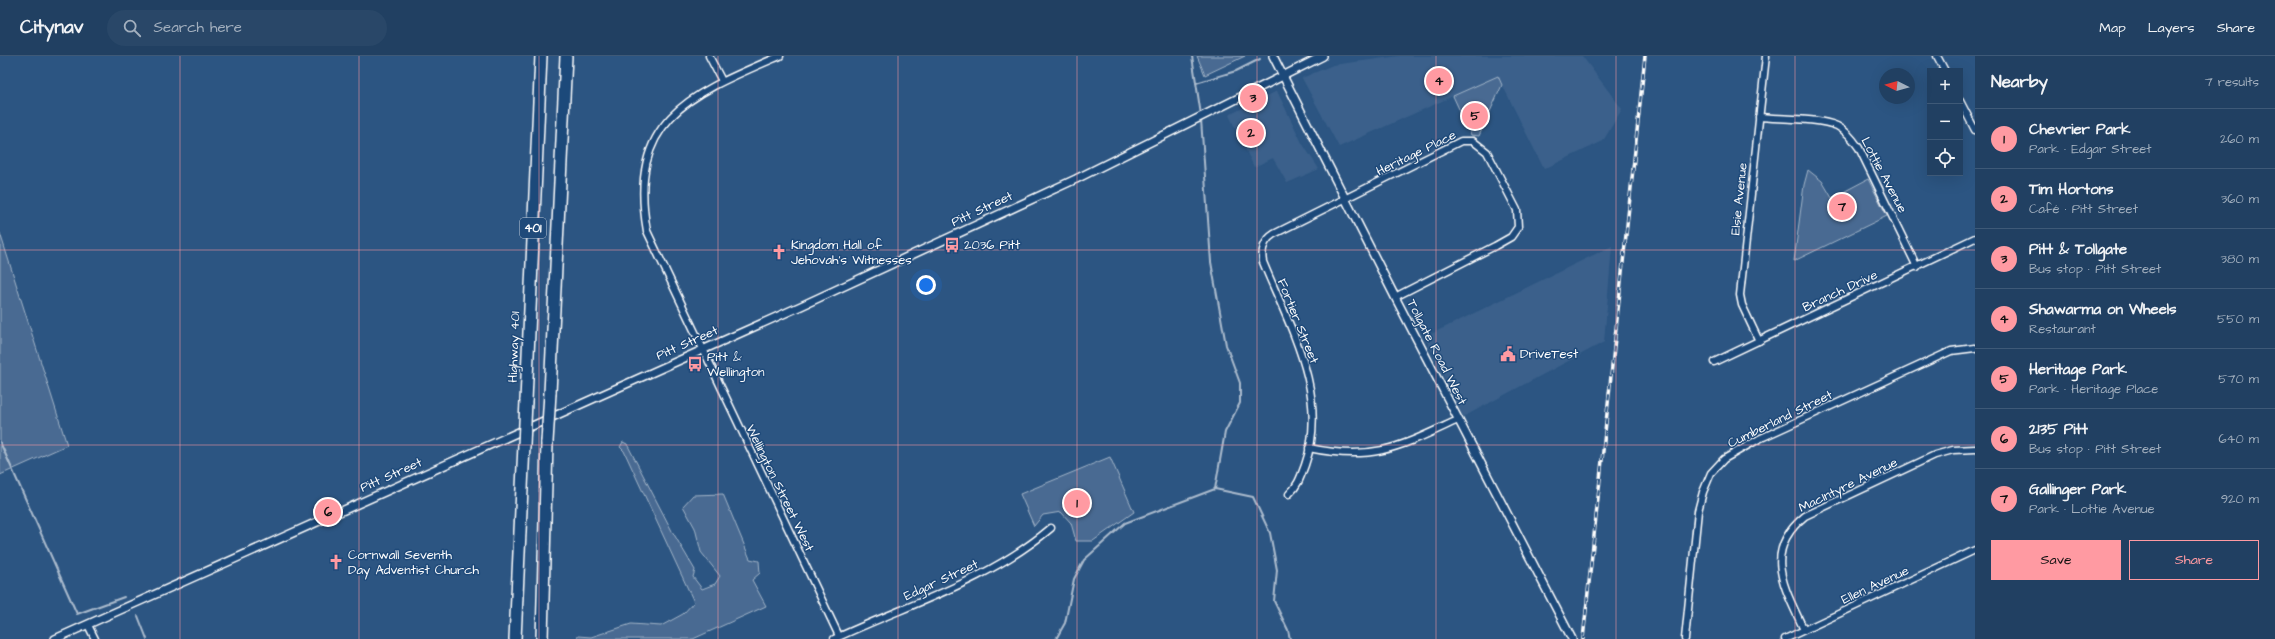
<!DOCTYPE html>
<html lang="en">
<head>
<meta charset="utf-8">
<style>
  :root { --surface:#214062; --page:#294768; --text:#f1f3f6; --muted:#a2afbe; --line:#3e5977; --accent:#ff9aa2 }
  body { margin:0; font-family:"Architects Daughter",sans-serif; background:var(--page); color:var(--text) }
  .controls { position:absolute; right:12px; top:12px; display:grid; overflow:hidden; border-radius:0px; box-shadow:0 4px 16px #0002 }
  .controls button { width:36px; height:36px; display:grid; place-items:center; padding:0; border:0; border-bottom:1px solid var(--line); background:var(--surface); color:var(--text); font:20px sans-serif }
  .compass { position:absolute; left:1879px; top:12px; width:36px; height:36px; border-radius:50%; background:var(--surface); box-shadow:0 4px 16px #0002; rotate:276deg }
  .you { position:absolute; left:926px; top:229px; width:14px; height:14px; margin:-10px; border:3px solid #fff; border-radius:50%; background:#1a73e8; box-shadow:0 0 0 6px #1a73e833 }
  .badge { display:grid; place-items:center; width:26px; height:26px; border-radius:50%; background:var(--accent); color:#111; font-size:13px; font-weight:700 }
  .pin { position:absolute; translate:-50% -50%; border:2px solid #fff; box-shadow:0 1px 4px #0006 }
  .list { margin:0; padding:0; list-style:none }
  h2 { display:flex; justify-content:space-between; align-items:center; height:52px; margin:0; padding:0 16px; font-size:17px }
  h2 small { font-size:13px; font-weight:400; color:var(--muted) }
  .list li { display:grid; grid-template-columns:26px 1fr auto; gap:12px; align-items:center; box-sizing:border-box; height:60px; padding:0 16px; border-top:1px solid var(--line) }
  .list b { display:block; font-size:15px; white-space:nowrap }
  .list p { margin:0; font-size:13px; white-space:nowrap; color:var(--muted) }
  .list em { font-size:13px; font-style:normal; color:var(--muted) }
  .actions { display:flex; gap:8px; padding:12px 16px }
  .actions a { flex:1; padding:9px 0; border:1px solid var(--accent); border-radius:0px; text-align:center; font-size:14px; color:var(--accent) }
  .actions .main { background:var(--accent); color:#111 }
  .icon { flex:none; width:22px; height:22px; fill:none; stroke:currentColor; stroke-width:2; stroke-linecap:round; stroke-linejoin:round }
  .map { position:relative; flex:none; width:1975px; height:583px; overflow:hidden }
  header { display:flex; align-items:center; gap:24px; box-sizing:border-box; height:56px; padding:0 20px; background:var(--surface); border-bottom:1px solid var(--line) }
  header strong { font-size:19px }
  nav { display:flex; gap:22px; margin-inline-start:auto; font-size:14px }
  .search { width:280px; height:36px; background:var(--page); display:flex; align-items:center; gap:10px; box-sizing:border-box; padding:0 14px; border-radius:22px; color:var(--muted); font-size:15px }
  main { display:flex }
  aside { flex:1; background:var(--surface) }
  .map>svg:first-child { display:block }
  .built { fill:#3b618b }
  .green { fill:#486b92; stroke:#a4b5c8 }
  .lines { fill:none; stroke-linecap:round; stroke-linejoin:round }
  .stream { stroke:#acbcce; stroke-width:2 }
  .minor-casing { stroke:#fff; stroke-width:9 }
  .tertiary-casing { stroke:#fff; stroke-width:10 }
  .motorway-casing { stroke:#fff; stroke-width:14 }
  .minor { stroke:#1f4a7a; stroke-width:6 }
  .tertiary { stroke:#1f4a7a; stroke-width:7 }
  .motorway { stroke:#1f4a7a; stroke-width:11 }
  .rail-casing { stroke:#fff; stroke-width:3.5 }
  .rail { stroke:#1f4a7a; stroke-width:2; stroke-dasharray:6; stroke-linecap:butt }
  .motorway-bridge-casing { stroke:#fff; stroke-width:14; stroke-linecap:butt }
  .motorway-bridge { stroke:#1f4a7a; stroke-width:11 }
  .grid { fill:none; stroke:#ff9aa2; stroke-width:1; stroke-opacity:0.55 }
  .labels { text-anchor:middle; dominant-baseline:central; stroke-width:3; stroke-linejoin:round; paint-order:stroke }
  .shield { fill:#1f4a7a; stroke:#bcc9d7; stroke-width:1 }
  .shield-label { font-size:12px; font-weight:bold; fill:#fff }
  .street-label { font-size:13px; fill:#fff; stroke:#1f4a7a }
  .poi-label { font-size:13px; fill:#fff; stroke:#1f4a7a; text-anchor:start }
</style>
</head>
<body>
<header>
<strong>Citynav</strong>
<div class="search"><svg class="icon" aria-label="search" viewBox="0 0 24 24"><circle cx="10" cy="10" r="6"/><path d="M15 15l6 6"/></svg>Search here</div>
<nav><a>Map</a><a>Layers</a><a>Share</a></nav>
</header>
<main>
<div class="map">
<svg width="1975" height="583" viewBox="0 0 1975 583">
  <rect width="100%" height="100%" fill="#2c5582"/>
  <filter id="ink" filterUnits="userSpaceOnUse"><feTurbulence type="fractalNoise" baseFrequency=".025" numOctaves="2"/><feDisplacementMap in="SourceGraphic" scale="8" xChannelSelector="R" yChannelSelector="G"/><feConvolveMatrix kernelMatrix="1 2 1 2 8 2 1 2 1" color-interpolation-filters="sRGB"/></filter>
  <g filter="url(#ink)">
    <!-- built -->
    <g class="built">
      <path d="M 1400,0 L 1582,0 L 1622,53 L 1603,85 L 1544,113 L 1498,20 L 1339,91 L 1302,22 L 1333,9 Z"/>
      <path d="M 1277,35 L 1302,87 L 1319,113 L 1287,127 L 1273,102 L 1254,111 L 1229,59 Z"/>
      <path d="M 1612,190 L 1604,286 L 1463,361 L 1425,281 Z"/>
    </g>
    <!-- green -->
    <g class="green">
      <path d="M 1197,0 L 1245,0 L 1205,19 Z"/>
      <path d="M 1498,20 L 1502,29 L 1479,80 L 1471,79 L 1453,40 Z"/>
      <path d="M 1808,114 L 1822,125 L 1832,142 L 1868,123 L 1887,160 L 1794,205 L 1804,129 Z"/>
      <path d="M 0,177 L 67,389 L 0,419 Z"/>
      <path d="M 623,386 L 627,388 L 672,475 L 695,514 L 693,521 L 702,533 L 715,528 L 720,520 L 701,496 L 695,472 L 683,450 L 693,439 L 723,438 L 750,503 L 759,505 L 760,517 L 752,524 L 766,550 L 693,583 L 577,583 L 578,580 L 591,581 L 631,568 L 661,570 L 683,558 L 694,546 L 624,395 L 620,391 Z"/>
      <path d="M 1110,401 L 1134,456 L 1093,485 L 1076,485 L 1071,467 L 1061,456 L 1043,459 L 1034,470 L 1020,438 Z"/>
    </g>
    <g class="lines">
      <!-- stream -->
      <g class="stream">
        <path d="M 1192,0 L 1201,59"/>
        <path d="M 1196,27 L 1236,15 L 1260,3"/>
        <path d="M 1201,63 L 1211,206 L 1226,289 L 1240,327 L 1240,347 L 1225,376 L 1215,433"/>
        <path d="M 0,386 L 77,558 L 124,541"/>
        <path d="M 138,560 L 147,583"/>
        <path d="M 1056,583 L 1065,567 L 1074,523 L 1084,504 L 1125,467 L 1215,433 L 1253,441 L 1270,477 L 1277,514 L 1274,545 L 1288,574 L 1290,583"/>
      </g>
      <!-- minor casing -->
      <g class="minor-casing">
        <g id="minor">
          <path d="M 709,0 L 722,25"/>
          <path d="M 780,0 C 691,38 627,62 647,175 L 839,580"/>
          <path d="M 1937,0 L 1945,15"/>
          <path d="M 1960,45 L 1975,74"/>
          <path d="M 1759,61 C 1780,63 1819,62 1837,70 C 1847,75 1853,83 1859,92 L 1917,211"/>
          <path d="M 1759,285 L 1742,249 L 1740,239 L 1766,0"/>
          <path d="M 1714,306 L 1975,182"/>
          <path d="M 1309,392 C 1375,406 1401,390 1458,364"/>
          <path d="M 1289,438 C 1298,430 1301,420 1305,409 C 1330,339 1289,270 1263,206 C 1261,195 1264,184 1274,178 L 1461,85 L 1473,85 L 1487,96 L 1517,154 L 1518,171 L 1511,181 L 1495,190 L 1395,241"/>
          <path d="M 88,569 L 95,583"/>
          <path d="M 1804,574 C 1785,532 1761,496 1805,460 L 1935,399 L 1953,394 L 1975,393"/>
          <path d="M 834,583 C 908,548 986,527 1051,472"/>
          <path d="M 1685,583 L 1698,455 L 1703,436 L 1711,417 L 1724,403 L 1759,383 L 1951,295 L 1975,292"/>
          <path d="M 1785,583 L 1975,494"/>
        </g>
      </g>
      <!-- tertiary casing -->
      <g class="tertiary-casing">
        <g id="tertiary">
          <path d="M 1273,0 L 1395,241 L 1572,583"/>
          <path d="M 55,583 L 801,250 L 1076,123 L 1323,0"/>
        </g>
      </g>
      <!-- motorway casing -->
      <g class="motorway-casing">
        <g id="motorway">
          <path d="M 550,337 L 566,0"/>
          <path d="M 526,345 L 541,0"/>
          <path d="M 515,583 L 524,389"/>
          <path d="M 542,583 L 547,386"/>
        </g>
      </g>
      <!-- minor -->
      <use href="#minor" class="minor"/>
      <!-- tertiary -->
      <use href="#tertiary" class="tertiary"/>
      <!-- motorway -->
      <use href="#motorway" class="motorway"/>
      <!-- rail casing -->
      <g class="rail-casing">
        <path id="rail" d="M 1583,583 L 1645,0"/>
      </g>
      <!-- rail -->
      <use href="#rail" class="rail"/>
      <!-- motorway-bridge casing -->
      <g class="motorway-bridge-casing">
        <g id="motorway-bridge">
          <path d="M 547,386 L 550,337"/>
          <path d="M 524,389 L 526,345"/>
        </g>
      </g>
      <!-- motorway-bridge -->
      <use href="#motorway-bridge" class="motorway-bridge"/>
    </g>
  </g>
  <!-- grid -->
  <path class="grid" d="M 180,0 L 180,583M 359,0 L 359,583M 539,0 L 539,583M 718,0 L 718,583M 898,0 L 898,583M 1077,0 L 1077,583M 1257,0 L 1257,583M 1436,0 L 1436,583M 1616,0 L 1616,583M 1795,0 L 1795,583M 0,194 L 1975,194M 0,389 L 1975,389"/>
  <!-- icons -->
  <defs>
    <g id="bus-bare" transform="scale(1.2)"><path d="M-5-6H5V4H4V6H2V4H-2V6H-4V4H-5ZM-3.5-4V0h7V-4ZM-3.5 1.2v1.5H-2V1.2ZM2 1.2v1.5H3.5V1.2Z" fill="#ff9aa2" stroke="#1f4a7a" stroke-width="2.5" paint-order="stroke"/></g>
    <g id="church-bare" transform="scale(1.2)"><path d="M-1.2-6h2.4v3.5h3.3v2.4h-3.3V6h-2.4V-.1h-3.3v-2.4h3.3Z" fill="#ff9aa2" stroke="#1f4a7a" stroke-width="2.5" paint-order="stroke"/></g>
    <g id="civic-bare" transform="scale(1.2)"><path d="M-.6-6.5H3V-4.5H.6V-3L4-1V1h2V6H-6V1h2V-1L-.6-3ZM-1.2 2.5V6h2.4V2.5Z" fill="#ff9aa2" stroke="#1f4a7a" stroke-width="2.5" paint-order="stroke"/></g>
  </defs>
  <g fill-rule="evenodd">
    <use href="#bus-bare" x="952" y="189"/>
    <use href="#church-bare" x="779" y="196"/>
    <use href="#civic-bare" x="1508" y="298"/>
    <use href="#bus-bare" x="695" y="308"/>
    <use href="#church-bare" x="336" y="506"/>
  </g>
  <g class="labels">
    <!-- shield labels -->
    <rect class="shield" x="520" y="162" width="26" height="20" rx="3"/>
    <g class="shield-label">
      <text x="533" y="172">401</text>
    </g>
    <!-- street labels -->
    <g class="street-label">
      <text transform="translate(1416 97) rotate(-26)">Heritage Place</text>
      <text transform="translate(1884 119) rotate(62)">Lottie Avenue</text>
      <text transform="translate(1739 143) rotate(-84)">Elsie Avenue</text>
      <text transform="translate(982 153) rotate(-25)">Pitt Street</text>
      <text transform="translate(1840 235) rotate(-25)">Branch Drive</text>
      <text transform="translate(1298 265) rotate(68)">Fortier Street</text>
      <text transform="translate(687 287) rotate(-24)">Pitt Street</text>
      <text transform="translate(514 291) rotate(-88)">Highway 401</text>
      <text transform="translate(1437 296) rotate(63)">Tollgate Road West</text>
      <text transform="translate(1780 363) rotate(-26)">Cumberland Street</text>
      <text transform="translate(391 419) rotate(-24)">Pitt Street</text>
      <text transform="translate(1848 429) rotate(-26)">MacIntyre Avenue</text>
      <text transform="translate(780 432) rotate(64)">Wellington Street West</text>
      <text transform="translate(941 524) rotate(-25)">Edgar Street</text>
      <text transform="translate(1875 529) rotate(-25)">Ellen Avenue</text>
    </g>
    <!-- poi labels -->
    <g class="poi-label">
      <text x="791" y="189">Kingdom Hall of<tspan x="791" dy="15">Jehovah's Witnesses</tspan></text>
      <text x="964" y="189">2036 Pitt</text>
      <text x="1520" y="298">DriveTest</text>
      <text x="707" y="301">Pitt &amp;<tspan x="707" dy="15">Wellington</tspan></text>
      <text x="348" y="499">Cornwall Seventh<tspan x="348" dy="15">Day Adventist Church</tspan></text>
    </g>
  </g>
</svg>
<div class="controls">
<button>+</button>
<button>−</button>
<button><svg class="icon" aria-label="locate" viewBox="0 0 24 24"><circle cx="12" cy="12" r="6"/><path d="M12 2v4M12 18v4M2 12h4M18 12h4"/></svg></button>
</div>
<svg class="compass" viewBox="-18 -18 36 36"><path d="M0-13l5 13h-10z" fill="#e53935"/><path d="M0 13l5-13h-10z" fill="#a2afbe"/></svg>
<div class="you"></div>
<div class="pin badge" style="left:1077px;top:447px">1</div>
<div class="pin badge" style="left:1251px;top:77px">2</div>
<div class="pin badge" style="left:1253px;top:42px">3</div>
<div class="pin badge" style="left:1439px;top:25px">4</div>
<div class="pin badge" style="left:1475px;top:60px">5</div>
<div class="pin badge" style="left:328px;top:456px">6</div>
<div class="pin badge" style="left:1842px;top:151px">7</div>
</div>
<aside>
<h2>Nearby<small>7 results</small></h2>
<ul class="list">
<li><span class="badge">1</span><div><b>Chevrier Park</b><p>Park · Edgar Street</p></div><em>260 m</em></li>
<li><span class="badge">2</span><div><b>Tim Hortons</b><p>Café · Pitt Street</p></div><em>360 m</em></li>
<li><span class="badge">3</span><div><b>Pitt &amp; Tollgate</b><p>Bus stop · Pitt Street</p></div><em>380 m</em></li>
<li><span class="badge">4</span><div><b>Shawarma on Wheels</b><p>Restaurant</p></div><em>550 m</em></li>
<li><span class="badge">5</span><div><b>Heritage Park</b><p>Park · Heritage Place</p></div><em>570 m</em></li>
<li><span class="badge">6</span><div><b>2135 Pitt</b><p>Bus stop · Pitt Street</p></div><em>640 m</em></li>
<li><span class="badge">7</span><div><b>Gallinger Park</b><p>Park · Lottie Avenue</p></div><em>920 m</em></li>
</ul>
<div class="actions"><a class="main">Save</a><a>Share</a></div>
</aside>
</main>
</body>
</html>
